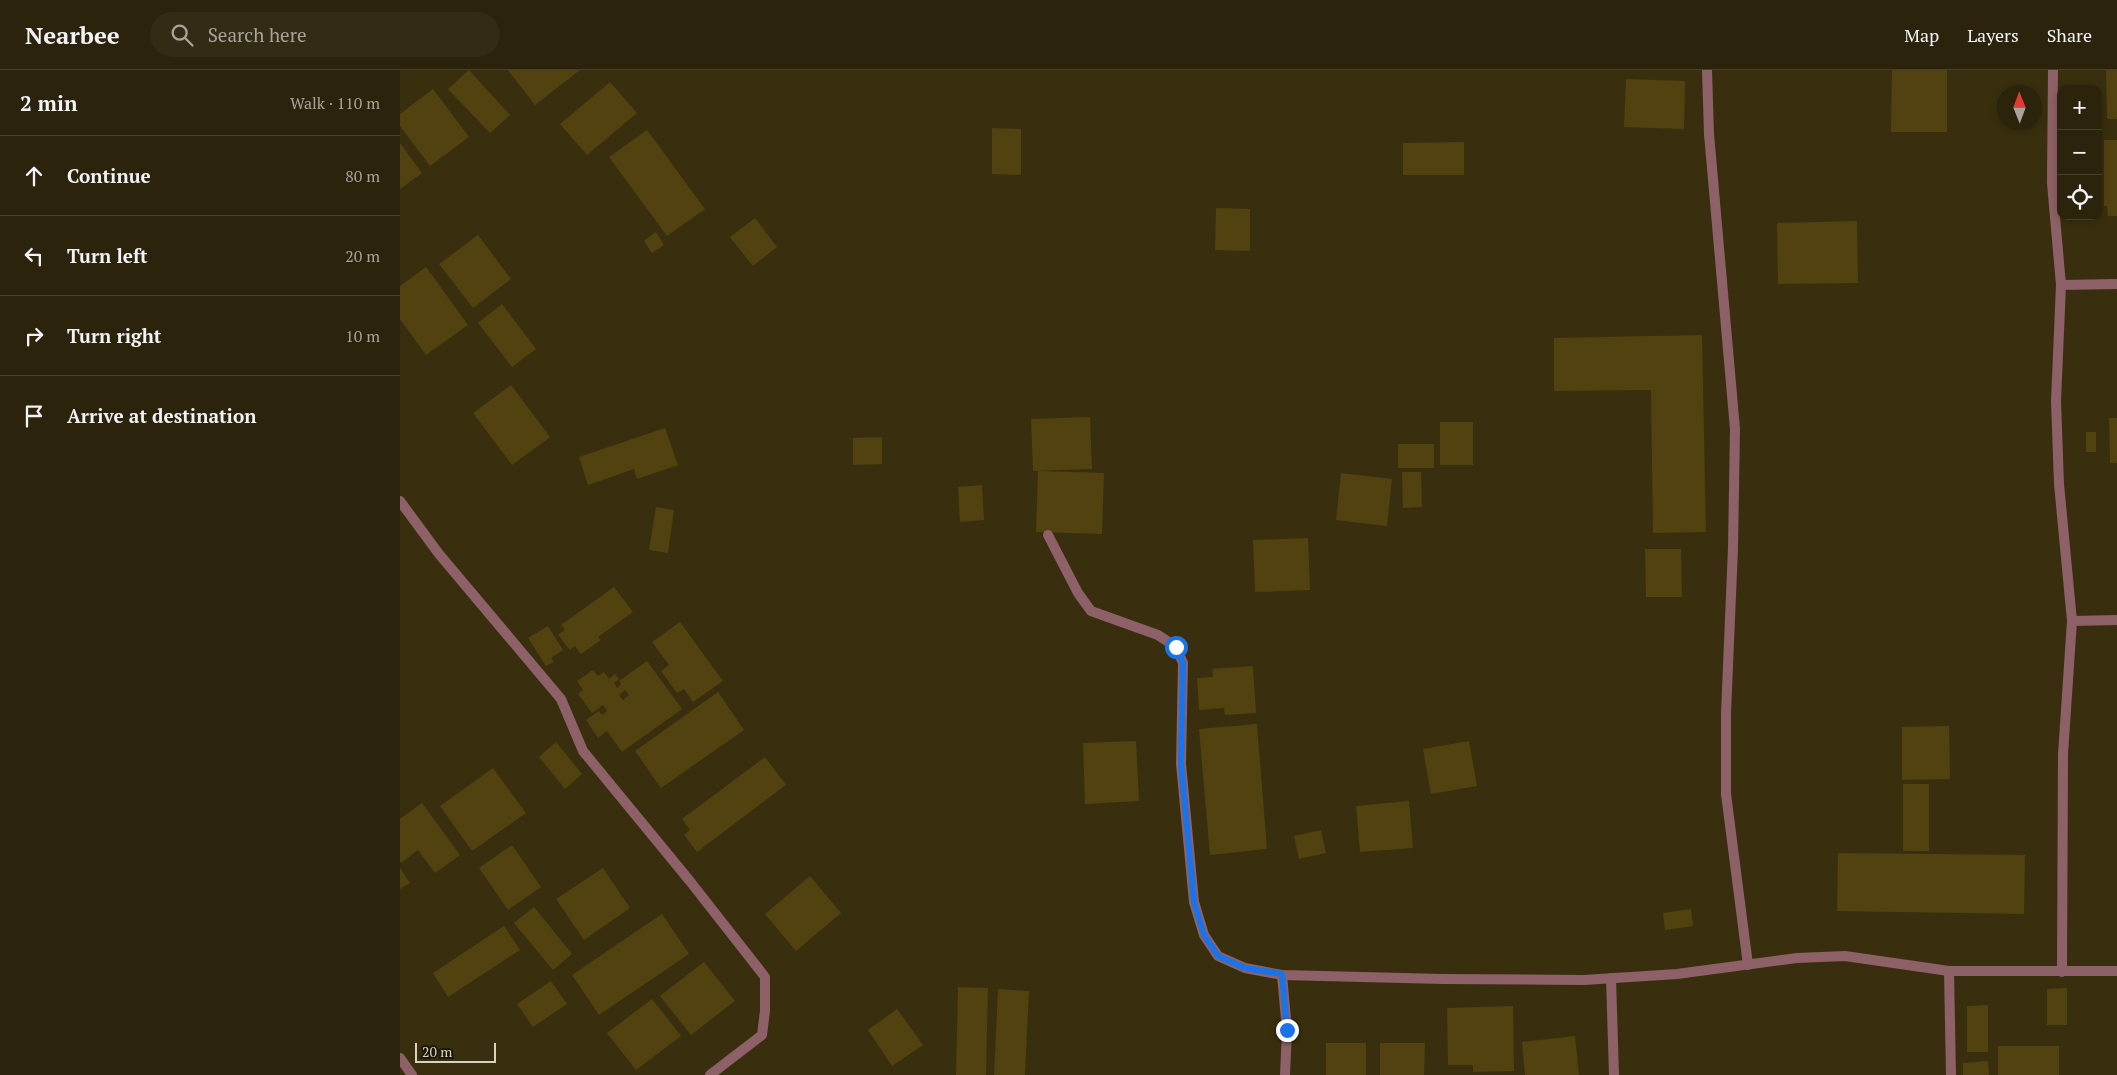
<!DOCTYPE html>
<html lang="en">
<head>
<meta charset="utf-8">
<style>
  :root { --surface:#2b230b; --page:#332b14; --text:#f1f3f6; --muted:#a6a49d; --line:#47402c }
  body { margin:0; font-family:"PT Serif",serif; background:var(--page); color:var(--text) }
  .controls { position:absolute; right:15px; top:15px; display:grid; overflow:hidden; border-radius:10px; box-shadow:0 2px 8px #0003 }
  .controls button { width:45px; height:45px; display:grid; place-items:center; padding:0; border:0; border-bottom:1px solid var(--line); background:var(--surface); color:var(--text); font:25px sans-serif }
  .compass { position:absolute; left:1597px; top:15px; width:45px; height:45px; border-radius:50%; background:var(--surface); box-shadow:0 2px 8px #0003; rotate:359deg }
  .scale { position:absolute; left:15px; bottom:12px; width:81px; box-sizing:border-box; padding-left:5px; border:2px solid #d8d2c1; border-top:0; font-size:14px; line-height:18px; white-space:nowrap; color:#d8d2c1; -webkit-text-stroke:4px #1c180a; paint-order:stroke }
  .stop { position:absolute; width:15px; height:15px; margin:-11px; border:4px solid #1a73e8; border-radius:50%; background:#fff }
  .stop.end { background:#1a73e8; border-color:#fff; box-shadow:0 1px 5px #0008 }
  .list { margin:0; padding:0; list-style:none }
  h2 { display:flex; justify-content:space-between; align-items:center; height:65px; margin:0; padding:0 20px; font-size:21px }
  h2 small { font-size:16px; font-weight:400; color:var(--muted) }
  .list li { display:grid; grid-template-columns:32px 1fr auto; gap:15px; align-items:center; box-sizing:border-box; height:80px; padding:0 20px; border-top:1px solid var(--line) }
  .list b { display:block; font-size:19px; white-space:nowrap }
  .list em { font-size:16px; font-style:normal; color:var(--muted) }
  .icon { flex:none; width:28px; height:28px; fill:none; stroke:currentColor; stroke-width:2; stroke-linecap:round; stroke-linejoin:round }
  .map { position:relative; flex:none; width:1717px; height:1005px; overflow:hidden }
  header { display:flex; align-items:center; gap:30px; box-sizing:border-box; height:70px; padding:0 25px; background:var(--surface); border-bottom:1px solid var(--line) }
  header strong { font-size:24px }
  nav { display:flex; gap:28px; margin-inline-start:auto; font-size:18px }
  .search { width:350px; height:45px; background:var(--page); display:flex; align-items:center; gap:12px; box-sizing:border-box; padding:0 18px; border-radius:28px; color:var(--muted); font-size:19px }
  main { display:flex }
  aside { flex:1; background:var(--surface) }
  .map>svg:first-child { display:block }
  .building { fill:#514210; fill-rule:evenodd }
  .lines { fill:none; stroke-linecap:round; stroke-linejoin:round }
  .minor { stroke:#8d6167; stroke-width:10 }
  .route { stroke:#1a73e8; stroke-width:6 }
</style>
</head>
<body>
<header>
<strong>Nearbee</strong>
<div class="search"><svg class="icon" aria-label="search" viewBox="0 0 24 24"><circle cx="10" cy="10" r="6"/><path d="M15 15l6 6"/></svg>Search here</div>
<nav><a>Map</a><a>Layers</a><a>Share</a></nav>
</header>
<main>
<aside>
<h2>2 min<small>Walk · 110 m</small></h2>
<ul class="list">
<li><svg class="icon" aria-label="ahead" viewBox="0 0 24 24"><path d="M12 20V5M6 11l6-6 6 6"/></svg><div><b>Continue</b></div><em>80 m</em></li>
<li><svg class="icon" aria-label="left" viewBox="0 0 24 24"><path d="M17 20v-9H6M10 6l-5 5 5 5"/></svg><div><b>Turn left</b></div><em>20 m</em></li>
<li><svg class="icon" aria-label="right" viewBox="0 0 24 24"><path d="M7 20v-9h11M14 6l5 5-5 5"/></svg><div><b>Turn right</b></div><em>10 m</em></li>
<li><svg class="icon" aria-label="arrive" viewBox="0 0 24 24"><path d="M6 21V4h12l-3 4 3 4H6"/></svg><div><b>Arrive at destination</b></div></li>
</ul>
</aside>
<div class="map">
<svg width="1717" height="1005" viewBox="0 0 1717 1005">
  <rect width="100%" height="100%" fill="#392f0f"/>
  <!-- building -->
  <g class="building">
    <path d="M 69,0 L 110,45 L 90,63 L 48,19 Z"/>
    <path d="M 108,0 L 180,0 L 135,35 Z"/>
    <path d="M 1492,0 L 1547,0 L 1547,62 L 1491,62 Z"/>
    <path d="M 1706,0 L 1717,0 L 1717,49 L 1707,49 Z"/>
    <path d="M 1226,9 L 1285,11 L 1284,59 L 1224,57 Z"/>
    <path d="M 210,12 L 237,43 L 187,85 L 160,54 Z"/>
    <path d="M 33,19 L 69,67 L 30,96 L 0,56 L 0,44 Z"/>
    <path d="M 592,58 L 621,59 L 621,105 L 592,104 Z"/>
    <path d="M 247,60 L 305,139 L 267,166 L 209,87 Z"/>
    <path d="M 1704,70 L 1717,70 L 1717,146 L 1708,146 L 1707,136 L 1704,136 Z"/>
    <path d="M 1064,72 L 1064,105 L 1003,105 L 1003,73 Z"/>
    <path d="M 0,73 L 22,103 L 0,119 Z"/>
    <path d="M 816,138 L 850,139 L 850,181 L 815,180 Z"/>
    <path d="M 355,148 L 377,177 L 353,196 L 330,167 Z"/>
    <path d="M 1457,151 L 1458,213 L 1378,214 L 1377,153 Z"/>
    <path d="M 256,162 L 264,175 L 252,183 L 244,171 Z"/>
    <path d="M 78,165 L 111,209 L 73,238 L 39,194 Z"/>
    <path d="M 26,197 L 68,255 L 26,285 L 0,249 L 0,216 Z"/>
    <path d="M 102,234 L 136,279 L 112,297 L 78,253 Z"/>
    <path d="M 1302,265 L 1306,462 L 1253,463 L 1251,320 L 1154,321 L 1154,268 Z"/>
    <path d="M 111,315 L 150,367 L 112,395 L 73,343 Z"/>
    <path d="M 690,347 L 692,399 L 633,401 L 631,349 Z"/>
    <path d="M 1709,348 L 1717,348 L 1717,393 L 1710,393 Z"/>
    <rect x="1040" y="352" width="33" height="43"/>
    <path d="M 265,358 L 278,395 L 237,409 L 234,399 L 188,415 L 179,387 Z"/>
    <rect x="1686" y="362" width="10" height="20"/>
    <path d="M 482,367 L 482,394 L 453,395 L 453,368 Z"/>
    <rect x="998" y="374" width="36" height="24"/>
    <path d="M 638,401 L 704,403 L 702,464 L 636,462 Z"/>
    <path d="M 1002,402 L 1021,402 L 1022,437 L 1003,438 Z"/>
    <path d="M 941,403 L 992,409 L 987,456 L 936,450 Z"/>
    <path d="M 582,415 L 584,450 L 560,452 L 558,417 Z"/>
    <path d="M 256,437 L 274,440 L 268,483 L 249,480 Z"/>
    <path d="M 908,468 L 910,520 L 855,522 L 853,470 Z"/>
    <path d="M 1245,479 L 1281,479 L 1282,527 L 1246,527 Z"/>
    <path d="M 214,517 L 233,542 L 198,567 L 201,570 L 181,584 L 175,576 L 170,580 L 158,565 L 165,560 L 161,555 Z"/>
    <path d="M 280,552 L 323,611 L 293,632 L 284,619 L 277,623 L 261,601 L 269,595 L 252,572 Z"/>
    <path d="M 148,556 L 163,580 L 151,588 L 154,592 L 146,596 L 128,568 Z"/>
    <path d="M 247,591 L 282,639 L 222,682 L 207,661 L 198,668 L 186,650 L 199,641 L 202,645 L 207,641 L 203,635 L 192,643 L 178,624 L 183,620 L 177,611 L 193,600 L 198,606 L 204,602 L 209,609 L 215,604 L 219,609 L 214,613 L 217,618 L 221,615 L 219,611 ZM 225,620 L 229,625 L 223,630 L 219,625 Z"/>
    <path d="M 853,596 L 856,643 L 825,645 L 824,638 L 799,640 L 797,608 L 813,607 L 812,599 Z"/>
    <path d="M 318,622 L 344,660 L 261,718 L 235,681 Z"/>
    <path d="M 857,654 L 867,779 L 810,785 L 799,659 Z"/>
    <path d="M 1549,656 L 1550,709 L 1502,710 L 1502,657 Z"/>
    <path d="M 736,671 L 739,731 L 685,734 L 683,673 Z"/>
    <path d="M 1069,671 L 1077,716 L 1031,724 L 1023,679 Z"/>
    <path d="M 156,672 L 182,704 L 165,719 L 139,687 Z"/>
    <path d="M 365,687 L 386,715 L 297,782 L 284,765 L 290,760 L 282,749 Z"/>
    <path d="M 93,698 L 126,743 L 72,781 L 40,736 Z"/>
    <rect x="1503" y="714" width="26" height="67"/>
    <path d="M 1009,731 L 1013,778 L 960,782 L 956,736 Z"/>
    <path d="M 22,733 L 60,785 L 35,803 L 18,780 L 1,793 L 0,791 L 0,749 Z"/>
    <path d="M 921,760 L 926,783 L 899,789 L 894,766 Z"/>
    <path d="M 112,775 L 141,817 L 108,840 L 79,798 Z"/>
    <path d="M 1438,783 L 1625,785 L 1624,844 L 1437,841 Z"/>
    <path d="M 0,798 L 10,813 L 0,819 Z"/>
    <path d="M 203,798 L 230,838 L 184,870 L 156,829 Z"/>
    <path d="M 410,806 L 441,843 L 396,881 L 365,844 Z"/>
    <path d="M 134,837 L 172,884 L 153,900 L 114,853 Z"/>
    <path d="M 1291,839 L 1293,856 L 1265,860 L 1263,843 Z"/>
    <path d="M 262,844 L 289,884 L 199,945 L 172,905 Z"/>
    <path d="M 104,856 L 120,880 L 48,927 L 33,903 Z"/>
    <path d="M 304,892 L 335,931 L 291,965 L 260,926 Z"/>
    <path d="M 151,911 L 167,934 L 133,957 L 117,934 Z"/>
    <path d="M 558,917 L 588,918 L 586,1005 L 556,1005 Z"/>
    <path d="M 1667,918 L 1667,955 L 1647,955 L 1647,919 Z"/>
    <path d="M 598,919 L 629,921 L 625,1005 L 594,1005 Z"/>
    <path d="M 252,929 L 281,966 L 236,1000 L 207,963 Z"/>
    <path d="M 1588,935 L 1588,982 L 1567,982 L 1567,936 Z"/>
    <path d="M 1113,936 L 1114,1001 L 1073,1002 L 1073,995 L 1048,995 L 1047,938 Z"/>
    <path d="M 497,939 L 523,975 L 492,996 L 468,960 Z"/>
    <path d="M 1175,966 L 1179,1005 L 1125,1005 L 1122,972 Z"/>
    <rect x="926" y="973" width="40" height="32"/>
    <path d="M 980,973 L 1025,973 L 1024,1005 L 980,1005 Z"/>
    <rect x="1598" y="976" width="61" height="29"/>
    <path d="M 1588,991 L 1589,1005 L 1563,1005 L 1563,993 Z"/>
  </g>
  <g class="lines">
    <!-- minor -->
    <g class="minor">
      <path d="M 1307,0 L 1309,64 L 1335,359 L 1333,478 L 1326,643 L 1326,724 L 1348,895"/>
      <path d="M 1653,0 L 1652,113 L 1661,215 L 1656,331 L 1659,414 L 1672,551 L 1663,684 L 1662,902"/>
      <path d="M 1661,215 L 1717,214"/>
      <path d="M 0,431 L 39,484 L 161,629 L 183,681 L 289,810 L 365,907 L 365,941 L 362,965 L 310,1005"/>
      <path d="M 648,465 L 678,523 L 691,541 L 758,565 L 776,577 L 783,593 L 781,694 L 794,832 L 804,865 L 818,886 L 845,898 L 882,905 L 1043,909 L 1184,910 L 1277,904 L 1397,888 L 1445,886 L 1549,901 L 1717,901"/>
      <path d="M 1672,551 L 1717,550"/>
      <path d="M 1549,901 L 1551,1005"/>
      <path d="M 882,905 L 887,960 L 885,1005"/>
      <path d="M 1211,908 L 1214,1005"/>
      <path d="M 0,988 L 12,1005"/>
    </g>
  </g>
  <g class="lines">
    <!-- route -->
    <path class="route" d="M 776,577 L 783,593 L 781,694 L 794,832 L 804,865 L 818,886 L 845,898 L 882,904 L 887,960"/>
  </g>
</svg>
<div class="controls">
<button>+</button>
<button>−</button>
<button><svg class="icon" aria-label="locate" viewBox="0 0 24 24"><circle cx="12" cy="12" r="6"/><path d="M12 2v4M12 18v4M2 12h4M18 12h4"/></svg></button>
</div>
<svg class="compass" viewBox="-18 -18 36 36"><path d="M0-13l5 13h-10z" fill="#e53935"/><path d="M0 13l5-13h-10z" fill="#a6a49d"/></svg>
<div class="scale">20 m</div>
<div class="stop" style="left:776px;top:577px"></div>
<div class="stop end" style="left:887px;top:960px"></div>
</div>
</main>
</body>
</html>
